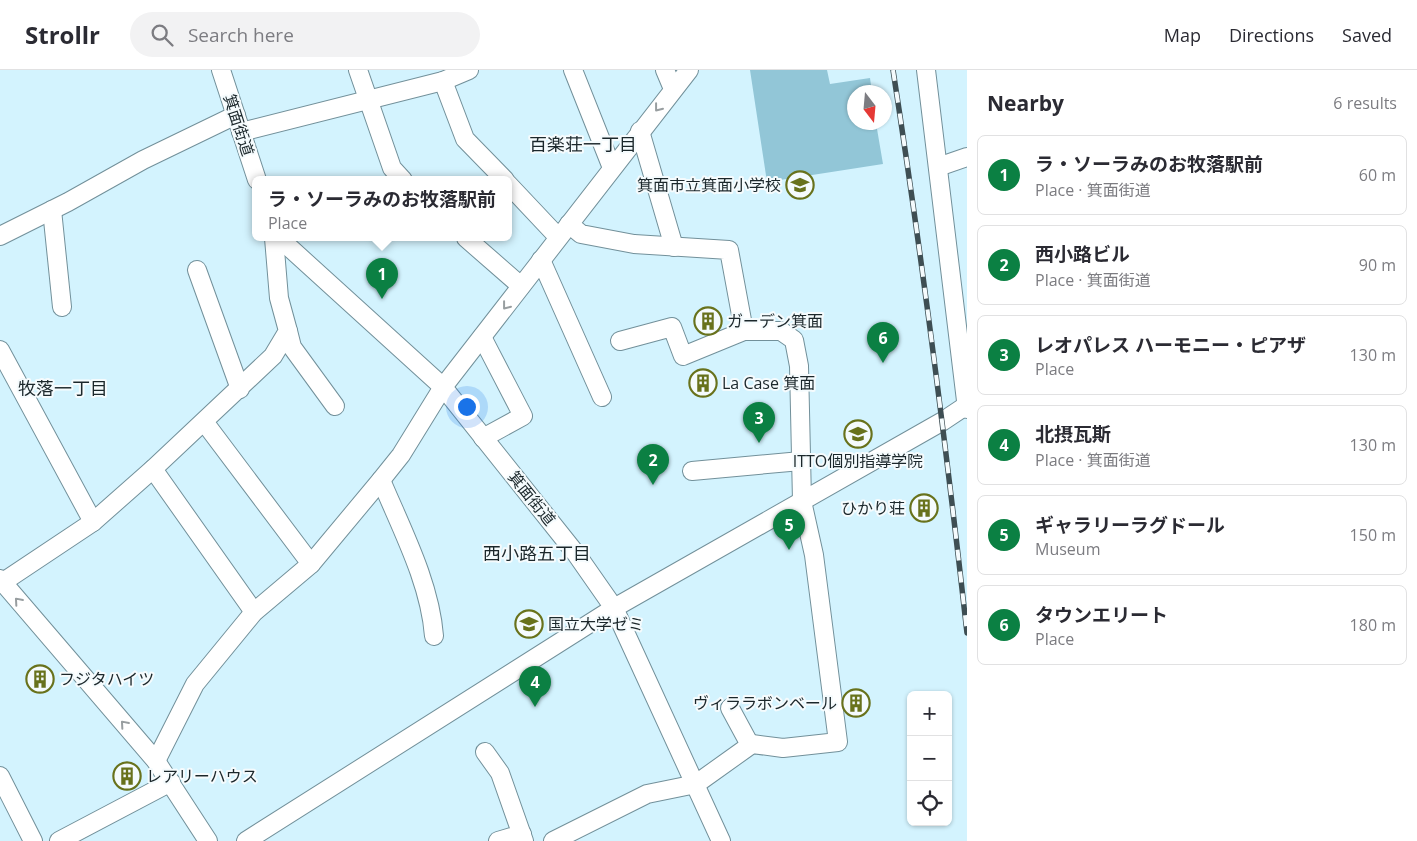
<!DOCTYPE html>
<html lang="en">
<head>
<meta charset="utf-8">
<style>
  :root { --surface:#fff; --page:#f2f2f3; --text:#2b2b33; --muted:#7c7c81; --line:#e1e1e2; --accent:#0b8043 }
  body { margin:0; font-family:"Open Sans","Noto Sans JP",sans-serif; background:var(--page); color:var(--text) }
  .controls { position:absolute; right:15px; bottom:15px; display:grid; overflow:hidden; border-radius:8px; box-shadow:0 1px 4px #0004 }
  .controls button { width:45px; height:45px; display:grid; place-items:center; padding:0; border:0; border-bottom:1px solid var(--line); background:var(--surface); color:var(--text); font:25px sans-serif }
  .compass { position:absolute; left:847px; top:15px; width:45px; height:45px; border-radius:50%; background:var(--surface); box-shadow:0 1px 4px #0004; rotate:164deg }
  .you { position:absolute; left:466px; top:336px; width:18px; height:18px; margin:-12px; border:4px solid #fff; border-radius:50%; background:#1a73e8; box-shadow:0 0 0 8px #1a73e833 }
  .badge { display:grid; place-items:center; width:32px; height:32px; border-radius:50%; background:var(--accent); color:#fff; font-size:16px; font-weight:700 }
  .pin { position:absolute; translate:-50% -41px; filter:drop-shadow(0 1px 2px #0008) }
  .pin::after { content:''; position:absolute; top:26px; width:18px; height:15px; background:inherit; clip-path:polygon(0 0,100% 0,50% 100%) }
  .popup { position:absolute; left:252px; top:106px; width:260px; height:65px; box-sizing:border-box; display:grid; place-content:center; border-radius:8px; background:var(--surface); filter:drop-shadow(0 1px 4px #0005); font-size:16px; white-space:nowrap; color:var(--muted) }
  .popup b { font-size:19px; color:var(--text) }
  .popup::after { content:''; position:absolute; left:50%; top:100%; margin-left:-10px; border:10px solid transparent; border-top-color:var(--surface) }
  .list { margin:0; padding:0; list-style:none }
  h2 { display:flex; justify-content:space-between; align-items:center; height:65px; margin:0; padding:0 20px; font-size:21px }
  h2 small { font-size:16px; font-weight:400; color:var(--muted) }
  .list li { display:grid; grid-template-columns:32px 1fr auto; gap:15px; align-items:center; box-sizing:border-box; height:80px; margin:0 10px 10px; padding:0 10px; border:1px solid var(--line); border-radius:8px }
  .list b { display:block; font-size:19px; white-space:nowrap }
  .list p { margin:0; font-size:16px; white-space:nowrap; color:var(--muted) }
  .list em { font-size:16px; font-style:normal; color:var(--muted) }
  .icon { flex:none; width:28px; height:28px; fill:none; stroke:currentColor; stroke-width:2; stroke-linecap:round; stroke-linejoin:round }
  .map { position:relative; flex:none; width:967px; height:771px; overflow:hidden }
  header { display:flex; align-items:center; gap:30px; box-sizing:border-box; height:70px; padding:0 25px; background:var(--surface); border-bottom:1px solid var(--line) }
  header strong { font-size:24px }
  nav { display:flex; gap:28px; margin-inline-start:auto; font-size:18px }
  .search { width:350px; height:45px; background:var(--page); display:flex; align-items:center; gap:12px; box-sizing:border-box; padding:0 18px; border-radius:28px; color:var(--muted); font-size:19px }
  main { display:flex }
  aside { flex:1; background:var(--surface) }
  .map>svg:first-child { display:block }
  .pitch { fill:#92c6d7 }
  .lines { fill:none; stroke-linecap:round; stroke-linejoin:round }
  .minor-casing { stroke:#72909a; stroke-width:20 }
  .minor { stroke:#fff; stroke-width:18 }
  .rail-casing { stroke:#3e4e53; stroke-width:5.5 }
  .rail { stroke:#f5fbfd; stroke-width:4; stroke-dasharray:11; stroke-linecap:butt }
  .oneway { stroke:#989ea0 }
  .labels { text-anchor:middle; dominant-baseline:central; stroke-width:4; stroke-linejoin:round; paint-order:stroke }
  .street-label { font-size:16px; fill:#1b272b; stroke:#f5fbfd }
  .poi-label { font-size:16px; fill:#1b272b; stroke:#f5fbfd; text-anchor:start }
  .neighbourhood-label { font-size:18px; fill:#1b272b; stroke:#f5fbfd }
</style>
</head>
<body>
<header>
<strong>Strollr</strong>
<div class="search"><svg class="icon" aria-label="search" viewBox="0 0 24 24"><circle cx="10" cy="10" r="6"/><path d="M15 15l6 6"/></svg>Search here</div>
<nav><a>Map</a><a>Directions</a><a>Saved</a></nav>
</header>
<main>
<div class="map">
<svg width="967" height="771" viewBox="0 0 967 771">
  <rect width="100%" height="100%" fill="#d3f3fe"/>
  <!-- pitch -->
  <path class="pitch" d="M 750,0 L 827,0 L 830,14 L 870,8 L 872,22 L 854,22 L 854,52 L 876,53 L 883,94 L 767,112 Z"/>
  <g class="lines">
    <!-- minor casing -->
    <g class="minor-casing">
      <g id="minor">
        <path d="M 221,0 L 257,110"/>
        <path d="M 358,0 L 392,98 L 403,110"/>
        <path d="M 573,0 L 612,98"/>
        <path d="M 665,0 L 673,19"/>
        <path d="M 926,0 L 967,339"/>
        <path d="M 443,11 L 465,69 L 505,110"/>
        <path d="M 640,61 L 674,177"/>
        <path d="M 241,62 L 443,11 L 469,0"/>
        <path d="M 938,97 L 967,87"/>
        <path d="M 508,114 L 558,167"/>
        <path d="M 52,140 L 62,237"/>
        <path d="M 0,166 L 68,132 L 143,90 L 236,45"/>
        <path d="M 279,168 L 443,317 L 577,485 L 614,538 L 721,771"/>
        <path d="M 466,168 L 521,216"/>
        <path d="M 541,190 L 602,327"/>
        <path d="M 197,200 L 240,319"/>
        <path d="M 288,261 L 292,277 L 335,336"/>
        <path d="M 482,267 L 523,346 L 483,368"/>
        <path d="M 620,271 L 672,257 L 683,286 L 744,261"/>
        <path d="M 0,280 L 93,452"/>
        <path d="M 205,353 L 311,494"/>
        <path d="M 153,399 L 254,542"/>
        <path d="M 692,401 L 801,391"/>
        <path d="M 381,410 C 402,460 430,513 434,566"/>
        <path d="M 0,509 L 156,691 L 208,771"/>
        <path d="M 0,514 L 93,452 L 153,399 L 273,286 L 288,261 L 279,228 L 274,168"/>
        <path d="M 730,638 L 750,675"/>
        <path d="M 485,682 L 500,703 L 524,771"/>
        <path d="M 156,691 L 195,614 L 254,542 L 311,494 L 381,410 L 401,385 L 443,317 L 689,0"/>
        <path d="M 0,706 L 33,771"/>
        <path d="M 59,771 L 171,712"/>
        <path d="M 246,771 L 614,538 L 943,351 L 967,335"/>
        <path d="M 498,771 L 522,764"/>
        <path d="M 553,771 L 647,724 L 696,714 L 752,674 L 783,678 L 838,672 L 814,485 L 802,431 L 799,296 L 794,270 L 781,261 L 744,261 L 729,180 L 634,174 L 581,164 L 569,154"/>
      </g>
    </g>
    <!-- minor -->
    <use href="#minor" class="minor"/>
    <!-- rail casing -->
    <g class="rail-casing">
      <path id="rail" d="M 893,0 C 922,187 946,375 967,563"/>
    </g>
    <!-- rail -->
    <use href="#rail" class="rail"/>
  </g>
  <!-- one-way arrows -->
  <defs><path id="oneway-chevron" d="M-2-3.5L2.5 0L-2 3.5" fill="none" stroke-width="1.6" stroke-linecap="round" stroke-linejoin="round" transform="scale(1.25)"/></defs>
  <g class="oneway">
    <use href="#oneway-chevron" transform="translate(658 38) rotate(128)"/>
    <use href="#oneway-chevron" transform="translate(506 236) rotate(128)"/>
    <use href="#oneway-chevron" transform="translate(18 531) rotate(-131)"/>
    <use href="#oneway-chevron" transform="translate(124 654) rotate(-131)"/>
  </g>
  <!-- icons -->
  <defs>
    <g id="school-ring" transform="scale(1.4375)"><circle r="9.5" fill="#f5fbfd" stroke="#68721c" stroke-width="1.5"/><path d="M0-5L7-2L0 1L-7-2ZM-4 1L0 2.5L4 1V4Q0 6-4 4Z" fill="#68721c"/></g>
    <g id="building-ring" transform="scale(1.4375)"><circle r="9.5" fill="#f5fbfd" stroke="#68721c" stroke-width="1.5"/><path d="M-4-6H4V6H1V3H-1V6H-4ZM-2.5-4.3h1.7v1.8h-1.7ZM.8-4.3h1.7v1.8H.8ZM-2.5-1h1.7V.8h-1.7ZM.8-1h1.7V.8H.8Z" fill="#68721c"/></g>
  </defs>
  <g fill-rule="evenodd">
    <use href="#school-ring" x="800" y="115"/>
    <use href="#building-ring" x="708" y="251"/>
    <use href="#building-ring" x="703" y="313"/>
    <use href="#school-ring" x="858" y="364"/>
    <use href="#building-ring" x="924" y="438"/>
    <use href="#school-ring" x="529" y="554"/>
    <use href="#building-ring" x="40" y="609"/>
    <use href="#building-ring" x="856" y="633"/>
    <use href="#building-ring" x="127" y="706"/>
  </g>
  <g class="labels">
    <!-- street labels -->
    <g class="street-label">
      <text transform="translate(239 55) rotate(72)">箕面街道</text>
      <text transform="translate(532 428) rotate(51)">箕面街道</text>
    </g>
    <!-- poi labels -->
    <g class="poi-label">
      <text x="781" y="115" text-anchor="end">箕面市立箕面小学校</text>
      <text x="727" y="251">ガーデン箕面</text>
      <text x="722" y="313">La Case 箕面</text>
      <text x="858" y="391" text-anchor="middle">ITTO個別指導学院</text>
      <text x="905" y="438" text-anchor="end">ひかり荘</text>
      <text x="548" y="554">国立大学ゼミ</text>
      <text x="59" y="609">フジタハイツ</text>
      <text x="837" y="633" text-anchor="end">ヴィララボンベール</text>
      <text x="146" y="706">レアリーハウス</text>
    </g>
    <!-- neighbourhood labels -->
    <g class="neighbourhood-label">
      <text x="583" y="74">百楽荘一丁目</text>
      <text x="63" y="318">牧落一丁目</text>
      <text x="537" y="483">西小路五丁目</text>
    </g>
  </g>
</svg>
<div class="controls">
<button>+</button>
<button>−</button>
<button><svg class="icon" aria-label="locate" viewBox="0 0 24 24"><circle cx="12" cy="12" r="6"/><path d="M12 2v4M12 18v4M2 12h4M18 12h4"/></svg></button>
</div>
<svg class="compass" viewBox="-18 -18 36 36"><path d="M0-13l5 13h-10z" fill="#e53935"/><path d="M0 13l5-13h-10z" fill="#7c7c81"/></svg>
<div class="you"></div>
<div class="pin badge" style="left:382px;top:229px">1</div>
<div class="popup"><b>ラ・ソーラみのお牧落駅前</b>Place</div>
<div class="pin badge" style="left:653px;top:415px">2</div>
<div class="pin badge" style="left:759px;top:373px">3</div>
<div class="pin badge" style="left:535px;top:637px">4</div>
<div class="pin badge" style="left:789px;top:480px">5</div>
<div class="pin badge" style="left:883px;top:293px">6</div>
</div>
<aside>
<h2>Nearby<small>6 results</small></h2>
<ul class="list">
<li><span class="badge">1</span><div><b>ラ・ソーラみのお牧落駅前</b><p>Place · 箕面街道</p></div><em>60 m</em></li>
<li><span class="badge">2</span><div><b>西小路ビル</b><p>Place · 箕面街道</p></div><em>90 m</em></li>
<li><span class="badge">3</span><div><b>レオパレス ハーモニー・ピアザ</b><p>Place</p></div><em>130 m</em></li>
<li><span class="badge">4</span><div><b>北摂瓦斯</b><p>Place · 箕面街道</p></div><em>130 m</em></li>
<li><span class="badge">5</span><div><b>ギャラリーラグドール</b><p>Museum</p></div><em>150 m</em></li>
<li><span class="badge">6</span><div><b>タウンエリート</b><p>Place</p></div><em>180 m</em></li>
</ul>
</aside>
</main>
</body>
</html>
